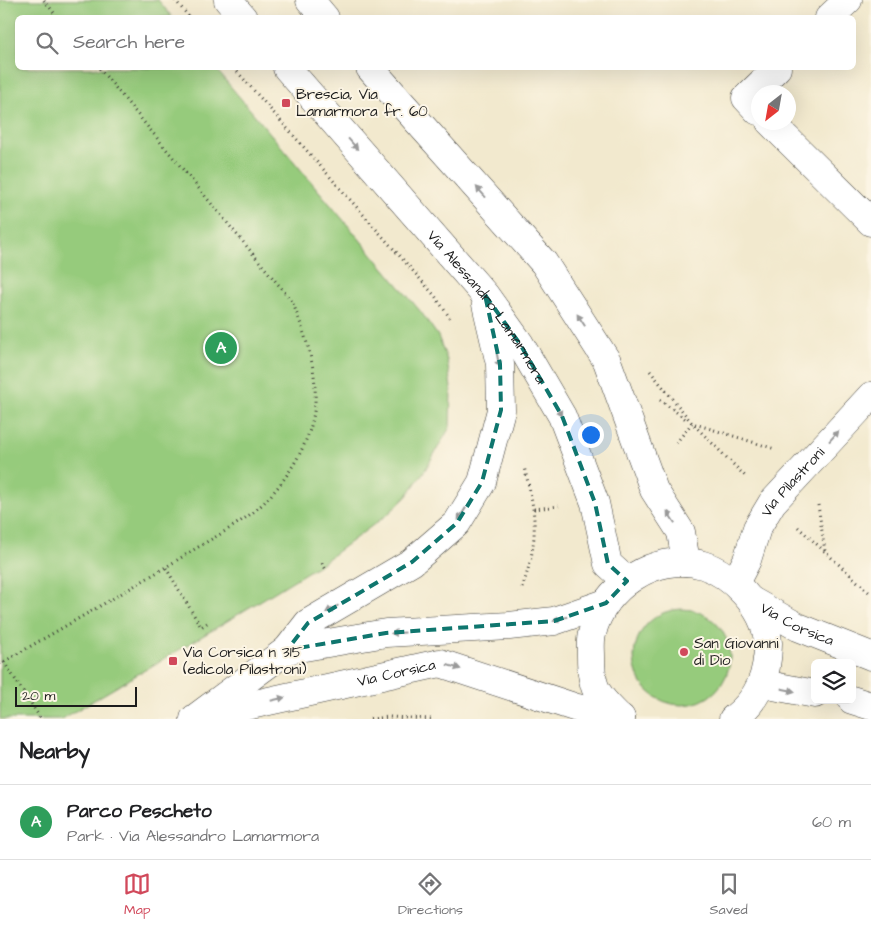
<!DOCTYPE html>
<html lang="en">
<head>
<meta charset="utf-8">
<style>
  :root { --surface:#fff; --page:#f2f2f2; --text:#202124; --muted:#757577; --line:#e0e0e0; --accent:#d1495b }
  body { margin:0; font-family:"Architects Daughter",sans-serif; background:var(--page); color:var(--text) }
  .controls { position:absolute; right:15px; bottom:15px; display:grid; overflow:hidden; border-radius:8px; box-shadow:0 5px 20px #0002 }
  .controls button { width:45px; height:45px; display:grid; place-items:center; padding:0; border:0; border-bottom:1px solid var(--line); background:var(--surface); color:var(--text); font:25px sans-serif }
  .compass { position:absolute; left:751px; top:85px; width:45px; height:45px; border-radius:50%; background:var(--surface); box-shadow:0 5px 20px #0002; rotate:211deg }
  .scale { position:absolute; left:15px; bottom:12px; width:122px; box-sizing:border-box; padding-left:5px; border:2px solid #1c1c1c; border-top:0; font-size:14px; line-height:18px; white-space:nowrap; color:#1c1c1c; -webkit-text-stroke:4px #fcf5e5; paint-order:stroke }
  .you { position:absolute; left:590px; top:434px; width:18px; height:18px; margin:-12px; border:4px solid #fff; border-radius:50%; background:#1a73e8; box-shadow:0 0 0 8px #1a73e833 }
  .badge { display:grid; place-items:center; width:32px; height:32px; border-radius:50%; background:var(--accent); color:#fff; font-size:16px; font-weight:700 }
  .pin { position:absolute; translate:-50% -50%; border:2px solid #fff; box-shadow:0 1px 5px #0006 }
  .list { margin:0; padding:0; list-style:none }
  h2 { display:flex; justify-content:space-between; align-items:center; height:65px; margin:0; padding:0 20px; font-size:21px }
  h2 small { font-size:16px; font-weight:400; color:var(--muted) }
  .list li { display:grid; grid-template-columns:32px 1fr auto; gap:15px; align-items:center; box-sizing:border-box; height:75px; padding:0 20px; border-top:1px solid var(--line) }
  .list b { display:block; font-size:19px; white-space:nowrap }
  .list p { margin:0; font-size:16px; white-space:nowrap; color:var(--muted) }
  .list em { font-size:16px; font-style:normal; color:var(--muted) }
  .icon { flex:none; width:28px; height:28px; fill:none; stroke:currentColor; stroke-width:2; stroke-linecap:round; stroke-linejoin:round }
  .map { position:relative; flex:none; width:871px; height:719px; overflow:hidden }
  .search { position:absolute; background:var(--surface); box-shadow:0 5px 20px #0002; left:15px; right:15px; top:15px; height:55px; display:flex; align-items:center; gap:12px; box-sizing:border-box; padding:0 18px; border-radius:8px; color:var(--muted); font-size:19px }
  .sheet { height:140px; background:var(--surface) }
  nav { display:flex; justify-content:space-around; align-items:center; box-sizing:border-box; height:70px; border-top:1px solid var(--line); background:var(--surface); font-size:14px; color:var(--muted) }
  nav a { display:grid; justify-items:center; gap:2px }
  nav .on { color:var(--accent) }
  .map>svg:first-child { display:block }
  .green { fill:#96cb7c; stroke:#59744c }
  .lines { fill:none; stroke-linecap:round; stroke-linejoin:round }
  .minor-casing { stroke:#3c3b37; stroke-width:29 }
  .major-casing { stroke:#3c3b37; stroke-width:29 }
  .path { stroke:#3c3b37; stroke-width:3; stroke-dasharray:1 4; stroke-linecap:butt }
  .minor { stroke:#fff; stroke-width:28 }
  .major { stroke:#fff; stroke-width:28 }
  .oneway { fill:#999 }
  .marked { fill:none; stroke:#0f766e; stroke-width:4; stroke-dasharray:10 6; stroke-linejoin:round }
  .poi-dot { fill:#d1495b; stroke:#fcf5e5; stroke-width:2 }
  .labels { text-anchor:middle; dominant-baseline:central; stroke-width:4; stroke-linejoin:round; paint-order:stroke }
  .poi-label { font-size:15px; fill:#1c1c1c; stroke:#fcf5e5; text-anchor:start }
  .street-label { font-size:15px; fill:#1c1c1c; stroke:#fcf5e5 }
</style>
</head>
<body>
<div class="map">
<svg width="871" height="719" viewBox="0 0 871 719">
  <rect width="100%" height="100%" fill="#fcf5e5"/>
  <filter id="ink" filterUnits="userSpaceOnUse"><feTurbulence type="fractalNoise" baseFrequency=".02" numOctaves="2"/><feDisplacementMap in="SourceGraphic" scale="10" xChannelSelector="R" yChannelSelector="G"/><feConvolveMatrix kernelMatrix="1 2 1 2 8 2 1 2 1" color-interpolation-filters="sRGB"/></filter>
  <filter id="wash" filterUnits="userSpaceOnUse"><feTurbulence type="fractalNoise" baseFrequency=".0096" numOctaves="4" result="noise"/><feDisplacementMap in="SourceGraphic" scale="20" xChannelSelector="R" yChannelSelector="G"/><feGaussianBlur stdDeviation="1.12" result="paint"/><feColorMatrix in="noise" values="0 0 0 0 0 0 0 0 0 0 0 0 0 0 0 0 0 1.4 0 .05"/><feComposite in="paint" operator="in"/></filter>
  <g filter="url(#wash)">
    <rect width="100%" height="100%" fill="#f2e9ce"/>
    <!-- green -->
    <g class="green">
      <path d="M 0,0 L 158,0 L 172,17 L 18,18 L 18,68 L 215,68 L 421,312 L 438,336 L 447,360 L 451,388 L 450,427 L 425,470 L 406,497 L 388,514 L 322,563 L 211,631 L 62,719 L 0,719 Z"/>
      <circle cx="682" cy="657" r="48"/>
    </g>
  </g>
  <g filter="url(#ink)">
    <g class="lines">
      <!-- minor casing -->
      <g class="minor-casing">
        <g id="minor">
          <path d="M 829,18 L 848,0"/>
          <path d="M 758,111 L 746,98 L 777,68"/>
          <path d="M 770,122 L 871,222"/>
          <path id="s1" d="M 735,583 L 747,560 L 757,528 L 772,503 L 871,396"/>
        </g>
      </g>
      <!-- major casing -->
      <g class="major-casing">
        <g id="major">
          <path d="M 228,0 L 243,18"/>
          <path d="M 310,0 L 325,18"/>
          <path id="s2" d="M 287,68 L 485,295 L 520,344 L 562,416 L 595,503 L 608,564 L 627,581"/>
          <path d="M 370,68 L 544,263 L 607,361 L 654,490 L 681,532 L 686,562"/>
          <path id="s3" d="M 752,601 L 798,627 L 871,656"/>
          <path d="M 287,650 L 308,623 L 412,562 L 457,523 L 482,482 L 501,410 L 500,364 L 486,304"/>
          <path d="M 763,684 L 815,694"/>
          <path d="M 852,700 L 871,706"/>
          <path id="s4" d="M 206,715 L 440,663 L 577,708 L 621,718"/>
          <path d="M 194,719 L 287,650 L 386,633 L 509,626 L 554,621 L 606,603"/>
          <path d="M 621,719 C 614,711 604,703 598,693 C 592,684 591,667 591,656 C 591,649 590,641 592,634 C 602,587 657,551 703,565 C 719,570 733,581 744,593 C 757,607 767,624 768,643 C 768,675 759,699 733,719"/>
        </g>
      </g>
      <!-- path -->
      <g class="path">
        <path d="M 44,0 L 58,18"/>
        <path d="M 175,0 L 190,18"/>
        <path d="M 234,68 L 435,296 L 450,318"/>
        <path d="M 650,371 L 692,423 L 747,478"/>
        <path d="M 660,400 L 687,420"/>
        <path d="M 695,424 L 775,449"/>
        <path d="M 676,443 L 692,423"/>
        <path d="M 818,505 L 825,551"/>
        <path d="M 534,509 L 559,506"/>
        <path d="M 798,527 L 871,594"/>
        <path d="M 322,563 L 327,571"/>
        <path d="M 166,568 L 201,627 L 207,623"/>
        <path d="M 522,588 C 539,541 537,514 524,467"/>
        <path d="M 4,662 L 41,719"/>
        <path d="M 0,664 C 65,626 131,589 195,549 C 221,533 252,518 272,494 C 289,475 306,447 312,422 C 322,381 307,339 292,301 L 99,68"/>
        <path d="M 370,719 L 389,717 L 432,719"/>
      </g>
      <!-- minor -->
      <use href="#minor" class="minor"/>
      <!-- major -->
      <use href="#major" class="major"/>
    </g>
    <!-- one-way arrows -->
    <defs><path id="oneway-solid" d="M-6-.8H1V-3.2L6.5 0L1 3.2V.8H-6Z" transform="scale(1.25)"/></defs>
    <g class="oneway">
      <use href="#oneway-solid" transform="translate(353 144) rotate(49)"/>
      <use href="#oneway-solid" transform="translate(481 192) rotate(-132)"/>
      <use href="#oneway-solid" transform="translate(581 320) rotate(-123)"/>
      <use href="#oneway-solid" transform="translate(498 360) rotate(80)"/>
      <use href="#oneway-solid" transform="translate(558 410) rotate(61)"/>
      <use href="#oneway-solid" transform="translate(834 436) rotate(-48)"/>
      <use href="#oneway-solid" transform="translate(462 514) rotate(122)"/>
      <use href="#oneway-solid" transform="translate(671 517) rotate(-123)"/>
      <use href="#oneway-solid" transform="translate(332 609) rotate(150)"/>
      <use href="#oneway-solid" transform="translate(560 619) rotate(163)"/>
      <use href="#oneway-solid" transform="translate(398 633) rotate(177)"/>
      <use href="#oneway-solid" transform="translate(454 667) rotate(17)"/>
      <use href="#oneway-solid" transform="translate(788 690) rotate(12)"/>
      <use href="#oneway-solid" transform="translate(278 699) rotate(-13)"/>
    </g>
  </g>
  <!-- marked area -->
  <path class="marked" d="M 485,295 L 520,344 L 562,416 L 595,503 L 608,564 L 627,581 L 606,603 L 554,621 L 386,633 L 287,650 L 308,623 L 412,562 L 457,523 L 482,482 L 501,410 L 500,364 Z"/>
  <!-- markers -->
  <g class="poi-dot">
    <rect x="281" y="98" width="10" height="10" rx="2.5"/>
    <circle cx="684" cy="652" r="5"/>
    <rect x="168" y="656" width="10" height="10" rx="2.5"/>
  </g>
  <g class="labels">
    <!-- poi labels -->
    <g class="poi-label">
      <text x="296" y="94">Brescia, Via<tspan x="296" dy="17">Lamarmora fr. 60</tspan></text>
      <text x="694" y="643">San Giovanni<tspan x="694" dy="17">di Dio</tspan></text>
      <text x="183" y="652">Via Corsica n 315<tspan x="183" dy="17">(edicola Pilastroni)</tspan></text>
    </g>
    <!-- street labels -->
    <g class="street-label">
      <text stroke="none"><textPath href="#s2" startOffset="312">Via Alessandro Lamarmora</textPath></text>
      <text stroke="none"><textPath href="#s1" startOffset="118">Via Pilastroni</textPath></text>
      <text stroke="none"><textPath href="#s3" startOffset="51">Via Corsica</textPath></text>
      <text stroke="none"><textPath href="#s4" startOffset="195">Via Corsica</textPath></text>
    </g>
  </g>
</svg>
<div class="controls">
<button><svg class="icon" aria-label="layers" viewBox="0 0 24 24"><path d="M12 4l9 5-9 5-9-5zM3 14l9 5 9-5"/></svg></button>
</div>
<svg class="compass" viewBox="-18 -18 36 36"><path d="M0-13l5 13h-10z" fill="#e53935"/><path d="M0 13l5-13h-10z" fill="#757577"/></svg>
<div class="scale">20 m</div>
<div class="you"></div>
<div class="pin badge" style="left:221px;top:348px;background:#2e9e5b">A</div>
<div class="search"><svg class="icon" aria-label="search" viewBox="0 0 24 24"><circle cx="10" cy="10" r="6"/><path d="M15 15l6 6"/></svg>Search here</div>
</div>
<section class="sheet">
<h2>Nearby<small></small></h2>
<ul class="list">
<li><span class="badge" style="background:#2e9e5b">A</span><div><b>Parco Pescheto</b><p>Park · Via Alessandro Lamarmora</p></div><em>60 m</em></li>
</ul>
</section>
<nav>
<a class="on"><svg class="icon" aria-label="map" viewBox="0 0 24 24"><path d="M3 6l6-2 6 2 6-2v14l-6 2-6-2-6 2zM9 4v14M15 6v14"/></svg>Map</a>
<a><svg class="icon" aria-label="directions" viewBox="0 0 24 24"><path d="M12 3l9 9-9 9-9-9zM9 14v-3h6M13 9l2 2-2 2"/></svg>Directions</a>
<a><svg class="icon" aria-label="saved" viewBox="0 0 24 24"><path d="M7 4h10v16l-5-4-5 4z"/></svg>Saved</a>
</nav>
</body>
</html>
